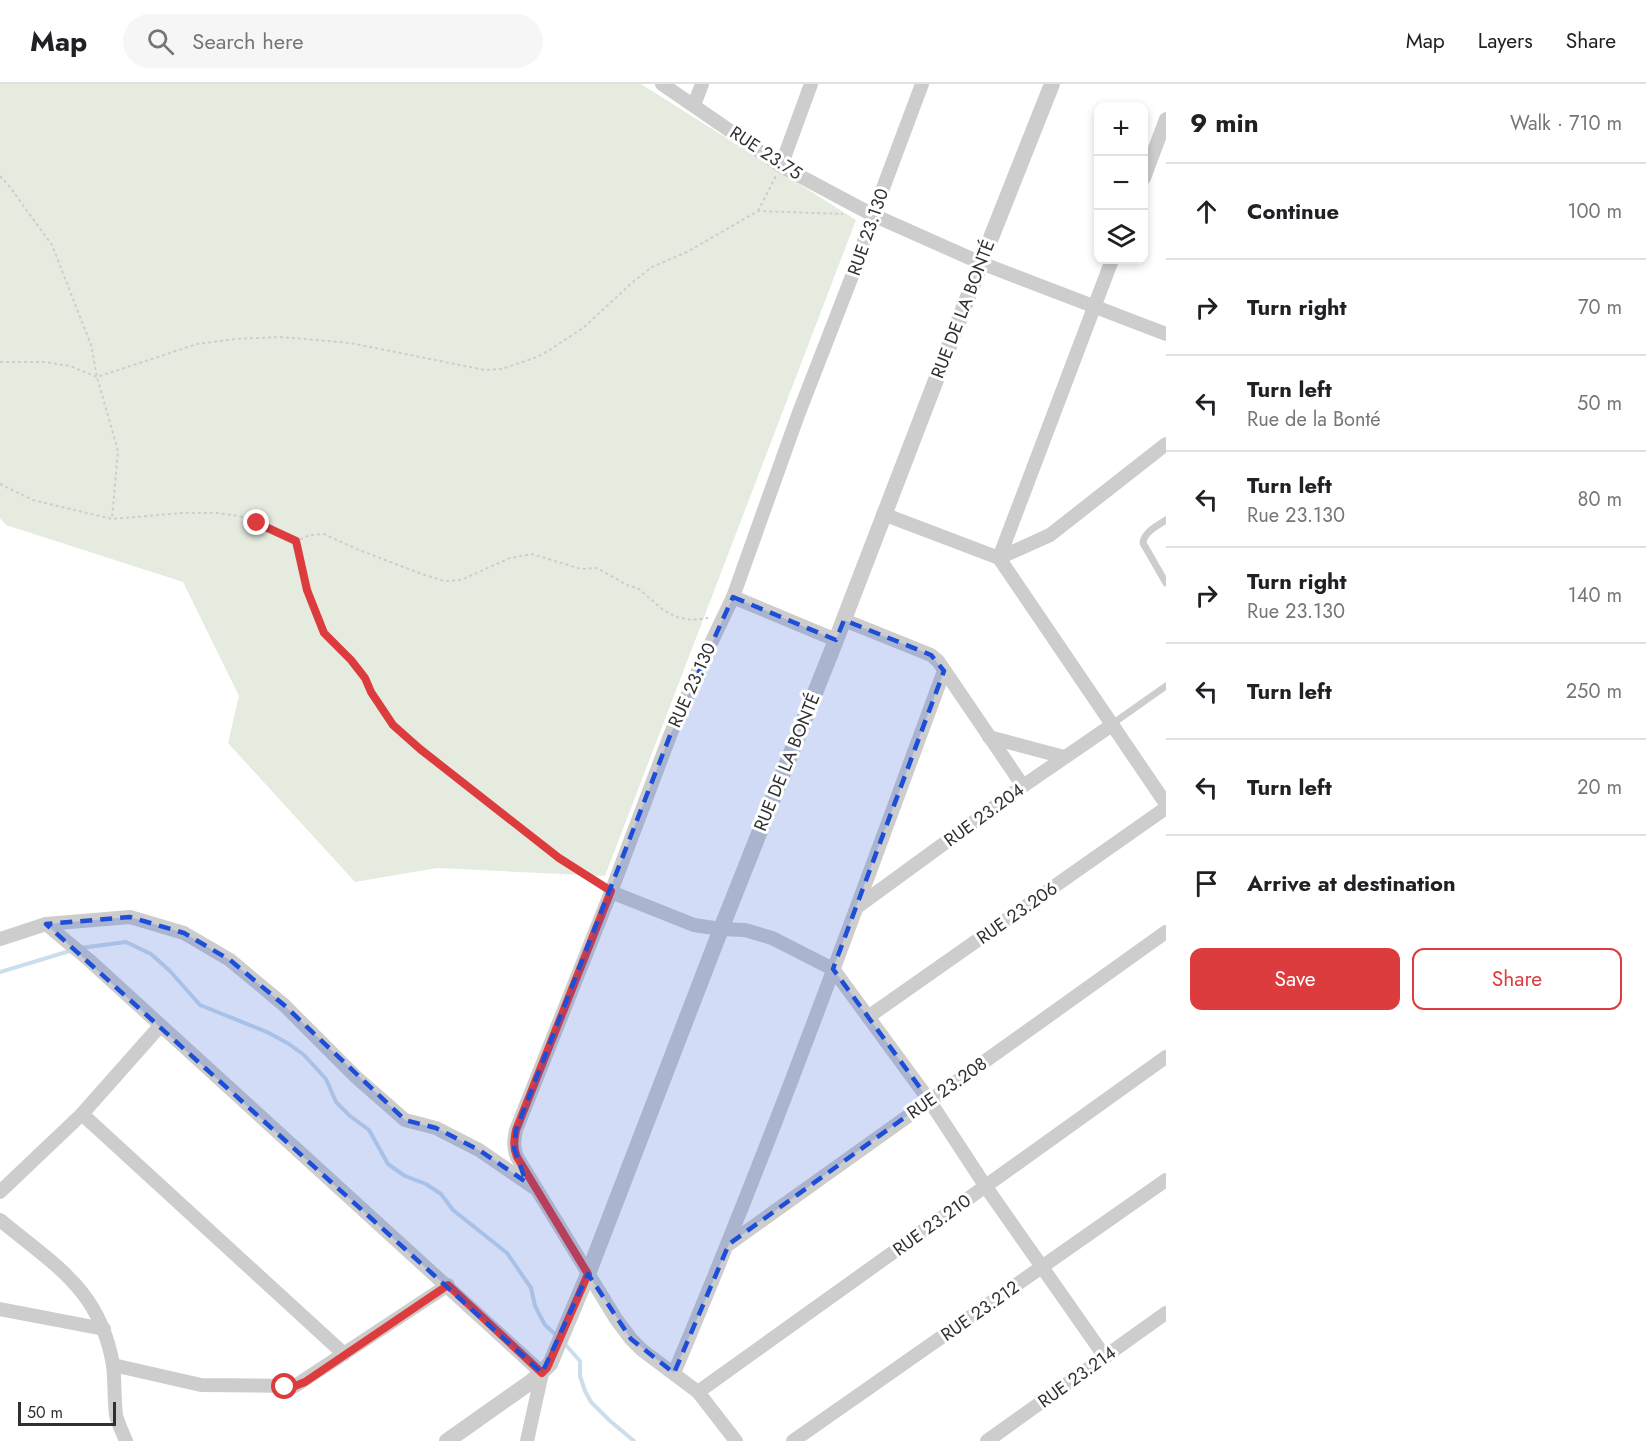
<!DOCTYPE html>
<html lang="en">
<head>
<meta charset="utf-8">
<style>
  :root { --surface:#fff; --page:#f6f6f6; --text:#202124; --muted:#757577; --line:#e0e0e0; --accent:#dd3c3e }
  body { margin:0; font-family:Jost,sans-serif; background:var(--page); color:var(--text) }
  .controls { position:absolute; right:18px; top:18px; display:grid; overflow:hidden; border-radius:12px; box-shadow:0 3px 9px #0003 }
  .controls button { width:54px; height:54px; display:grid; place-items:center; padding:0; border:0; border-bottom:2px solid var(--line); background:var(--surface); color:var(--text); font:30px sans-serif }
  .scale { position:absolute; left:18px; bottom:15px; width:98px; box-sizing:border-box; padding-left:6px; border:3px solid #303030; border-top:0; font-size:16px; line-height:21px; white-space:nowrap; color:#303030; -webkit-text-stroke:4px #fff; paint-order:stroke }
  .stop { position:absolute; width:18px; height:18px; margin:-14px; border:4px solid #dd3c3e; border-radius:50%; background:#fff }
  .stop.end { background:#dd3c3e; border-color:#fff; box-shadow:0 2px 6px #0008 }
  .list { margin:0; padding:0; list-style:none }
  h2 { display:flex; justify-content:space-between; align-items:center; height:78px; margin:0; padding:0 24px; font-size:26px }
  h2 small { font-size:20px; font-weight:400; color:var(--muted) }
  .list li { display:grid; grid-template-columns:39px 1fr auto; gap:18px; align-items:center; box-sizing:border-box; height:96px; padding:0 24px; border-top:2px solid var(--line) }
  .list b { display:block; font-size:22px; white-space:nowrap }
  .list p { margin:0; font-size:20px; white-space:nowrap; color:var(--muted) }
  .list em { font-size:20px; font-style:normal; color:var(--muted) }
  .actions { display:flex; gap:12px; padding:18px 24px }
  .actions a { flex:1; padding:14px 0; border:2px solid var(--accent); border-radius:12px; text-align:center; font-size:21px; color:var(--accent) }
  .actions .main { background:var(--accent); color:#fff }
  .icon { flex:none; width:33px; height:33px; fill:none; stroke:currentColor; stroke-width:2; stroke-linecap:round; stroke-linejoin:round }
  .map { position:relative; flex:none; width:1166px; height:1357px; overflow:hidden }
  header { display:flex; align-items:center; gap:36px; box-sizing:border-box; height:84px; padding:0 30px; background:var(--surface); border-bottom:2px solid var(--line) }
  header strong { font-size:28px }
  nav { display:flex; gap:33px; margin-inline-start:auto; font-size:21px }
  .search { width:420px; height:54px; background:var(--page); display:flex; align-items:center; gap:15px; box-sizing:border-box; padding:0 21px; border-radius:33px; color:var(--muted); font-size:22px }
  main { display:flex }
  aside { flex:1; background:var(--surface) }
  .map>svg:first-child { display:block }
  .green { fill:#e5ecdf }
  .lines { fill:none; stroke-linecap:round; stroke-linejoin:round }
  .stream { stroke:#ccddeb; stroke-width:4 }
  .path { stroke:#cdcdcd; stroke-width:2; stroke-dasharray:3 3; stroke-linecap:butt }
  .service { stroke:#cdcdcd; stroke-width:7 }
  .minor { stroke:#cdcdcd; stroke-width:14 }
  .tertiary { stroke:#cdcdcd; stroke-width:16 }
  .route { stroke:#dd3c3e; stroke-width:8 }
  .marked { fill:#1d4ed8; fill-opacity:0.2; stroke:#1d4ed8; stroke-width:4.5; stroke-dasharray:12 8; stroke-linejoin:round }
  .labels { text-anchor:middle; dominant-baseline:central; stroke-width:6; stroke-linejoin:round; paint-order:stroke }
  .street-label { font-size:18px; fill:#303030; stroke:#fff }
</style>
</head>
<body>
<header>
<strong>Map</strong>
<div class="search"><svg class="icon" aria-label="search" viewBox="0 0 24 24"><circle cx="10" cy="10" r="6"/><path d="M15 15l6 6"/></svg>Search here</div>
<nav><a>Map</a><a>Layers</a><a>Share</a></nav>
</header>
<main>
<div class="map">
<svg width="1166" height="1357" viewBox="0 0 1166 1357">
  <rect width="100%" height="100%" fill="#fff"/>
  <!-- green -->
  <path class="green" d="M 0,0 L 641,0 L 856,136 L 605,792 L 437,784 L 355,798 L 228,659 L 239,612 L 183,498 L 6,441 L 0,434 Z"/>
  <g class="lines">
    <!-- stream -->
    <g class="stream">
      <path d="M 80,864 L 126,858 L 151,870 L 170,887 L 200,921 L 267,948 L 289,960 L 304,971 L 326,995 L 336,1018 L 350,1032 L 369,1046 L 388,1080 L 405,1092 L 426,1100 L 441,1110 L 453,1126 L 507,1169 L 531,1204 L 535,1222 L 545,1241 L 557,1252"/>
      <path d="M 0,888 L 73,866"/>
      <path d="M 564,1259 L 580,1277 L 580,1292 L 585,1307 L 591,1318 L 609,1336 L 634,1357"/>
    </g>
    <!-- path -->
    <g class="path">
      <path d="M 0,92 L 9,102 L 52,161 L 91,261 L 97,293 L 118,367 L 112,435"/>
      <path d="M 758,127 L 776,92"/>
      <path d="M 0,278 L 44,278 L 70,282 L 97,293 L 197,260 L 235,255 L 280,253 L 350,259 L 485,286 L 502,285 L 537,273 L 551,265 L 583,244 L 634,197 L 652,183 L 687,168 L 758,127 L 843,130"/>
      <path d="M 0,400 L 33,416 L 112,435 L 182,429 L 217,429 L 239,432 L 296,457 L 310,451 L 324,450 L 359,466 L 422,490 L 444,497 L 461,496 L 510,474 L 532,470 L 581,485 L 597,484 L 627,501 L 639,505 L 662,525 L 676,533 L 692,536 L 708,534"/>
      <path d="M 296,457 L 307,506 L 324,549 L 351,576 L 365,594 L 371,608 L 393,641 L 420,665 L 559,774 L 601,801"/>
    </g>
    <!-- service -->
    <g class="service">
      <path d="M 1166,436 C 1157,442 1144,448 1143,459 L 1166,499"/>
      <path d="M 1112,640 L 1166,602"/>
    </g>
    <!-- minor -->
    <g class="minor">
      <path d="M 662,0 L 781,82 L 873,131 L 981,179 L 1166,250"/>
      <path d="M 694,21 L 702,0"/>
      <path d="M 781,82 L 811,0"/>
      <path d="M 1144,94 L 1166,35"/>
      <path d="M 883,430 L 999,474 L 1166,720"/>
      <path d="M 999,474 L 1112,176"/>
      <path d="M 999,474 L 1050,451 L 1166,360"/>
      <path d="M 733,513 L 836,556"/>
      <path d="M 844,536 L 931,571 L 938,577 L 1023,702"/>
      <path d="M 989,653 L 1064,673"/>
      <path d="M 611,808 L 694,841 L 721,845 L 745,846 L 772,854 L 833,885 L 929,1016 L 986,1103 L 1105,1273"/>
      <path d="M 857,823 L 1023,702 L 1112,641"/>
      <path d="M 46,840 L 89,876 L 542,1289 L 527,1357"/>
      <path d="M 0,855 L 46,840 L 130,833 L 184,849 L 230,876 L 284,921 L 356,993 L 405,1036 L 436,1044 L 479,1066 L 533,1103"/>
      <path d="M 868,933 L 1166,724"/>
      <path d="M 82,1030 L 160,942"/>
      <path d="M 0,1108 L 82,1030 L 344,1270"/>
      <path d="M 0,1136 C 54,1181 100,1205 113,1281 C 115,1297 114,1315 116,1331 C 118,1340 123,1349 126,1357"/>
      <path d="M 729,1160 L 1166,848"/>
      <path d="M 0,1225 L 104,1245"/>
      <path d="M 113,1281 L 201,1301 L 295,1302 L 448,1201"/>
      <path d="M 674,1289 C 772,1058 857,822 944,587"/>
      <path d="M 698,1308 L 1166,973"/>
      <path d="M 736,1357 L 698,1308 L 642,1266 L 631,1255 L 616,1235 L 517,1073 C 513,1063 514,1057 516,1046 L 611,808 L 671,649 L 701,580 L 733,513 L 798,331 L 854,187 L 873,131 L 922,0"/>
      <path d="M 793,1357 L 1166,1096"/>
      <path d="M 987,1357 L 1166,1229"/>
    </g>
    <!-- tertiary -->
    <path class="tertiary" d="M 447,1357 L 532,1297 L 550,1280 L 588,1190 L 721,845 L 836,556 L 981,179 L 1052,0"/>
  </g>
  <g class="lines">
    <!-- route -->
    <path class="route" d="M 257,439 L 296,457 L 307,506 L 324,549 L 351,576 L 365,594 L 371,608 L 393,641 L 420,665 L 559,774 L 611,807 L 516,1046 C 514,1057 513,1063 517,1073 L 588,1190 L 547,1284 L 542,1289 L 448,1201 L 305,1298 L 295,1302 L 285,1303"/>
  </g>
  <!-- marked area -->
  <path class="marked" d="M 733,513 L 836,556 L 844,536 L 931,571 L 944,587 L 833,885 L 929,1016 L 729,1160 L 674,1289 L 631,1255 L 588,1190 L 542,1289 L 46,840 L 130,833 L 184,849 L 230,876 L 284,921 L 405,1036 L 436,1044 L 479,1066 L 526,1098 L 514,1064 L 516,1046 L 671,649 Z"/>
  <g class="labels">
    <!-- street labels -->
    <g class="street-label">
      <text transform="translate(766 69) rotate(33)">RUE 23.75</text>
      <text transform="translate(868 148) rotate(-71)">RUE 23.130</text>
      <text transform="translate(963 225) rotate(-69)">RUE DE LA BONTÉ</text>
      <text transform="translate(692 601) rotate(-66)">RUE 23.130</text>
      <text transform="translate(787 678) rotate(-68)">RUE DE LA BONTÉ</text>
      <text transform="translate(984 731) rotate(-36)">RUE 23.204</text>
      <text transform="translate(1017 829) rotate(-35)">RUE 23.206</text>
      <text transform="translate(947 1004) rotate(-35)">RUE 23.208</text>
      <text transform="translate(932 1141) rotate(-36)">RUE 23.210</text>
      <text transform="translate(980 1227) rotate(-35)">RUE 23.212</text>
      <text transform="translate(1077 1293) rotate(-36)">RUE 23.214</text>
    </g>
  </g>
</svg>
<div class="controls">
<button>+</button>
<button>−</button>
<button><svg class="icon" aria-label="layers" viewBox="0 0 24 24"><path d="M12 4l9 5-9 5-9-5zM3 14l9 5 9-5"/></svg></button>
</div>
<div class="scale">50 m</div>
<div class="stop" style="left:285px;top:1303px"></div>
<div class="stop end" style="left:257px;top:439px"></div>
</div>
<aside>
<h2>9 min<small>Walk · 710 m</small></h2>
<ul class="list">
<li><svg class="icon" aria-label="ahead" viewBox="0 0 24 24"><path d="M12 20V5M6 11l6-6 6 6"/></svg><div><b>Continue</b></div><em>100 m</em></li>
<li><svg class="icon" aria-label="right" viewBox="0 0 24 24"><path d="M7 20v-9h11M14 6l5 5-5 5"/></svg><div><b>Turn right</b></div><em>70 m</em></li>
<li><svg class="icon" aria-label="left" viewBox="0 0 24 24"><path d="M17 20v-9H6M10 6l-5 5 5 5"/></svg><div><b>Turn left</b><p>Rue de la Bonté</p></div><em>50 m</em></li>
<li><svg class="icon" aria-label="left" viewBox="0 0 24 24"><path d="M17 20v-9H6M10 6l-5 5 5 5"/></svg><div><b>Turn left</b><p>Rue 23.130</p></div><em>80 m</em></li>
<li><svg class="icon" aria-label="right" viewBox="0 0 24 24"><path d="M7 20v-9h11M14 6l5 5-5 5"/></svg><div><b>Turn right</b><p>Rue 23.130</p></div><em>140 m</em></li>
<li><svg class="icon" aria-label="left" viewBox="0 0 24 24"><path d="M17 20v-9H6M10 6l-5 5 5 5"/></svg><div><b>Turn left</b></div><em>250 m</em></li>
<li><svg class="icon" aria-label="left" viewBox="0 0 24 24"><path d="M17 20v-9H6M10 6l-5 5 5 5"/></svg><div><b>Turn left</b></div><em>20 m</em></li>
<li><svg class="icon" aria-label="arrive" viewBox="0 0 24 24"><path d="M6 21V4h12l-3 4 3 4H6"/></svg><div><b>Arrive at destination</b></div></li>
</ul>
<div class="actions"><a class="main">Save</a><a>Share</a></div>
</aside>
</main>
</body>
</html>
